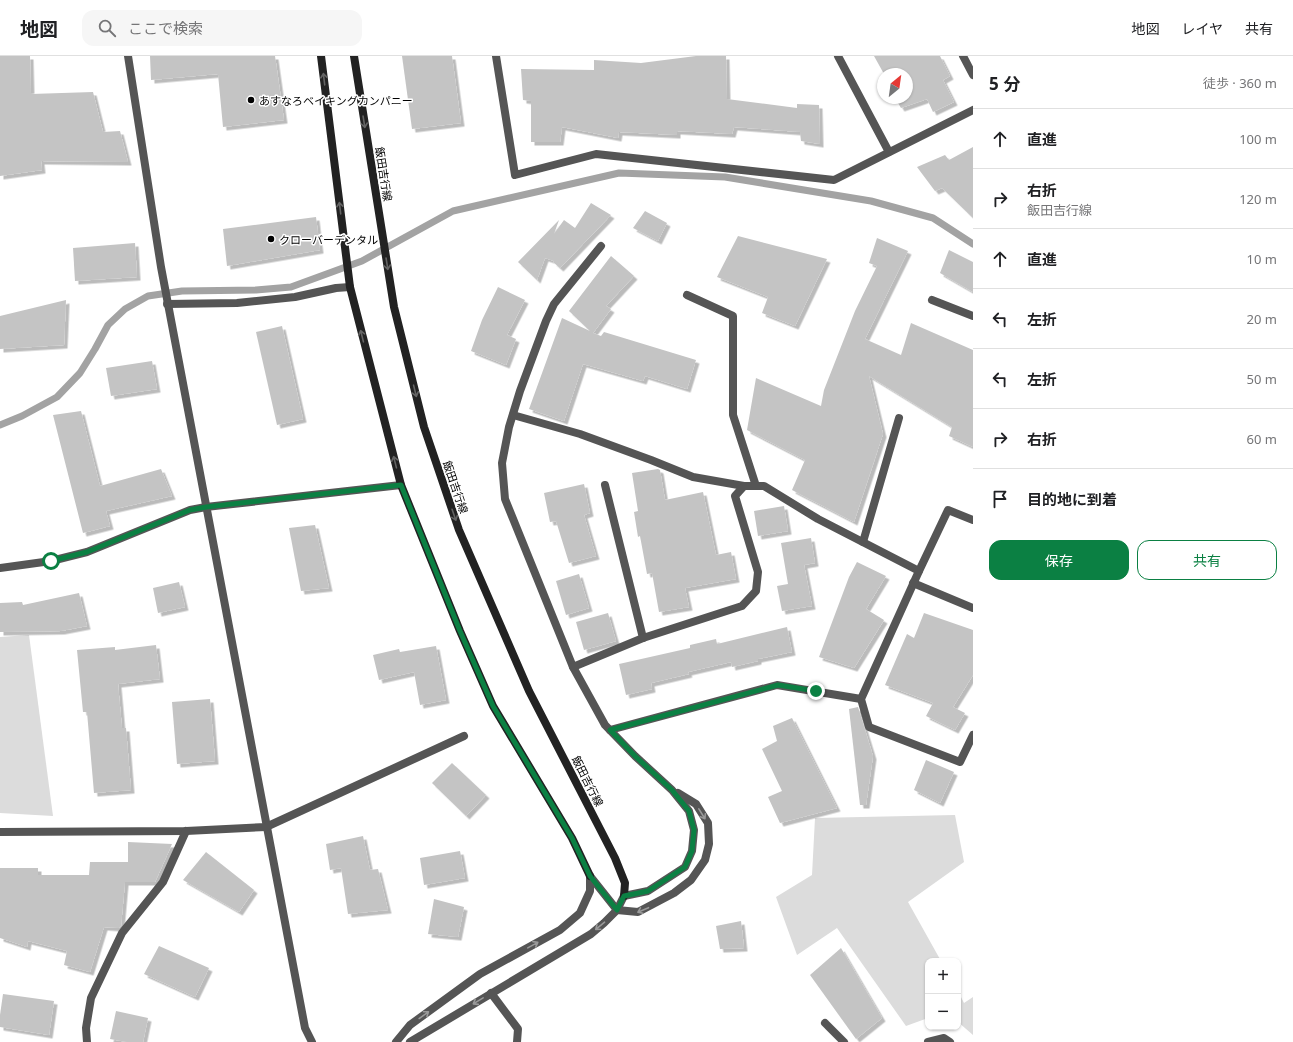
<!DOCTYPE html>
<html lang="ja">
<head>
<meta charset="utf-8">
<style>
  :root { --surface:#fff; --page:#f6f6f6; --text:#202124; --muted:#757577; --line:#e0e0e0; --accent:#0b8043 }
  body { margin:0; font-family:"Noto Sans","Noto Sans JP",sans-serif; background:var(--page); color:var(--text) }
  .controls { position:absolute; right:12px; bottom:12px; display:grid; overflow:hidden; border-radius:8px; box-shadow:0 1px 3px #0004 }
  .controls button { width:36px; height:36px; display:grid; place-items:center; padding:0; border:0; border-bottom:1px solid var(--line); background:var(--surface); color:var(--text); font:20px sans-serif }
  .compass { position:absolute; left:877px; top:12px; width:36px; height:36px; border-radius:50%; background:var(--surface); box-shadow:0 1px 3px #0004; rotate:29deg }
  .stop { position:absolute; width:12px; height:12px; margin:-9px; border:3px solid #0b8043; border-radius:50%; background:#fff }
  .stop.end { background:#0b8043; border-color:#fff; box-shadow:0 1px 4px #0008 }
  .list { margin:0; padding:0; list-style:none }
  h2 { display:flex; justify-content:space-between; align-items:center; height:52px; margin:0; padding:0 16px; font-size:17px }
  h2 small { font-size:13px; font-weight:400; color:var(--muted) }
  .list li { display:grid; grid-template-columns:26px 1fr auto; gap:12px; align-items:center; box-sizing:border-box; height:60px; padding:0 16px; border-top:1px solid var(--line) }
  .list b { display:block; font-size:15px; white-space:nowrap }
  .list p { margin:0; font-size:13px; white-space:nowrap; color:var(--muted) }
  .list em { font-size:13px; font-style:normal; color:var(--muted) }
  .actions { display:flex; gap:8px; padding:12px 16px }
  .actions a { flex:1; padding:9px 0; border:1px solid var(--accent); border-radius:12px; text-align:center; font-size:14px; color:var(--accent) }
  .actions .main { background:var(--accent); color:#fff }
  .icon { flex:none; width:22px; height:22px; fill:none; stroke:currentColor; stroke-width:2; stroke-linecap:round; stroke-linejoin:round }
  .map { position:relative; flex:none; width:973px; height:986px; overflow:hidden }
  header { display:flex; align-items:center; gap:24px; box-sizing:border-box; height:56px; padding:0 20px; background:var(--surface); border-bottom:1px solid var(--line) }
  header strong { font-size:19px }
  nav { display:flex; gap:22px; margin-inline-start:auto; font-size:14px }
  .search { width:280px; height:36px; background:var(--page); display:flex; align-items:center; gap:10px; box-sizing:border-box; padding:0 14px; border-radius:12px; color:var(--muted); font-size:15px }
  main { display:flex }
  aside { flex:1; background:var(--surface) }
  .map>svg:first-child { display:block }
  .green { fill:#dcdcdc }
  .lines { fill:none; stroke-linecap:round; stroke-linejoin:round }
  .stream { stroke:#a3a3a3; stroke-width:7 }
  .building { fill:#c4c4c4; filter:url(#shadow) }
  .minor { stroke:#555; stroke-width:8 }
  .tertiary { stroke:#555; stroke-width:8 }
  .secondary { stroke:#222; stroke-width:8 }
  .oneway { stroke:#646464 }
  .oneway2 { stroke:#999 }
  .route { stroke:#0b8043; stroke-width:5 }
  .poi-dot { fill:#000; stroke:#fff; stroke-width:1.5 }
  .labels { text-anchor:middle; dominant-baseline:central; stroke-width:3; stroke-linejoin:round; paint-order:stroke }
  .poi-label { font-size:11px; fill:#000; stroke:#fff; text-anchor:start }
  .street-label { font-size:11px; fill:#000; stroke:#fff }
</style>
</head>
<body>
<header>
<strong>地図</strong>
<div class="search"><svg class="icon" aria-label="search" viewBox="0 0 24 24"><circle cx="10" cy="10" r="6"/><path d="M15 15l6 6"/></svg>ここで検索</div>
<nav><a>地図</a><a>レイヤ</a><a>共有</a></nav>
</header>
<main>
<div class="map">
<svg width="973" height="986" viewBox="0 0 973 986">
  <defs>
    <filter id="shadow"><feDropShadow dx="3.5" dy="3.5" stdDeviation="0" flood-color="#0004"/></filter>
  </defs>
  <rect width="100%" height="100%" fill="#fff"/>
  <!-- green -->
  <g class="green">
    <path d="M 29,579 L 53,760 L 0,757 L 0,581 Z"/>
    <path d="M 955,759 L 964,806 L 908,846 L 941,905 L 928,905 L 928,962 L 906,970 L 837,872 L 797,899 L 776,841 L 812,819 L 815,762 Z"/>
    <path d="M 958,935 L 964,947 L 973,941 L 973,979 L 958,966 Z"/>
  </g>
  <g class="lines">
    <!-- stream -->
    <path class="stream" d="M 0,369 L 22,360 L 57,341 L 80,317 L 95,293 L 108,269 L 125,253 L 148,240 L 182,235 L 256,234 L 291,231 L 362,205 L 453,155 L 619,117 L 725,121 L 871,145 L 933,162 L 973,188"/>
  </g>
  <!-- building -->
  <g class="building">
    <path d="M 0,0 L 30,0 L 31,38 L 93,36 L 103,76 L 120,75 L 128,106 L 41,105 L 42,114 L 0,120 Z"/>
    <path d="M 150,0 L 275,0 L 284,64 L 223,71 L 218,18 L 151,24 Z"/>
    <path d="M 402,0 L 452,0 L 461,67 L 412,73 Z"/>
    <path d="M 696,0 L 726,0 L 727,43 L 797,52 L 797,48 L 819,49 L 820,88 L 801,85 L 800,76 L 734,71 L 732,78 L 677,75 L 677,79 L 619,76 L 618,82 L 562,71 L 560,86 L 531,86 L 531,45 L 523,44 L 521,13 L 594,14 L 594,4 L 641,7 Z"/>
    <path d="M 874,0 L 940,0 L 950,20 L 943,24 L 954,46 L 933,56 L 927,43 L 901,52 L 895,42 L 907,42 L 907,18 L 884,18 Z"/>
    <path d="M 973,91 L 973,162 L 942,132 L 935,135 L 917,111 L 945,99 L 949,104 Z"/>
    <path d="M 591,147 L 611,159 L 560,212 L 553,206 L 554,205 L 545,202 L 537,224 L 518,206 L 559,164 L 554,178 L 564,164 L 575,172 Z"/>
    <path d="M 645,155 L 667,167 L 658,185 L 633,172 Z"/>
    <path d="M 316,161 L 320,194 L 227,210 L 223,173 Z"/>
    <path d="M 738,180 L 827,203 L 795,270 L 762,257 L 768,241 L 717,221 Z"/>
    <path d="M 877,182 L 908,195 L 865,283 L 901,299 L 911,267 L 973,294 L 973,391 L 949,380 L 952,371 L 869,320 L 883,378 L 854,466 L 792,434 L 805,404 L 747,374 L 756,322 L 821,350 L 824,334 L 855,255 L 877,210 L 869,207 Z"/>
    <path d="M 135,187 L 137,221 L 75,225 L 73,192 Z"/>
    <path d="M 949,194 L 973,206 L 973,236 L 940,217 Z"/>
    <path d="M 611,200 L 634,220 L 606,250 L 611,253 L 593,277 L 601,280 L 604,276 L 696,304 L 687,333 L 645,320 L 643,325 L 583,308 L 564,365 L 529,353 L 562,262 L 590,275 L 569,255 Z"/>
    <path d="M 498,231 L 525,244 L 507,279 L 516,283 L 506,309 L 471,295 L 482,264 Z"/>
    <path d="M 66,244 L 64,289 L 0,293 L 0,260 Z"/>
    <path d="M 282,270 L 303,363 L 277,369 L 256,276 Z"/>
    <path d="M 152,305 L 157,333 L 111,340 L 106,312 Z"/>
    <path d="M 81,355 L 100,430 L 161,413 L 172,440 L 106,455 L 110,470 L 83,477 L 53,359 Z"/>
    <path d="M 658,413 L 660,414 L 665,444 L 703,436 L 716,499 L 731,496 L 736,523 L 685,532 L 689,551 L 659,556 L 652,517 L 647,518 L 640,480 L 638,481 L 634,456 L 638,455 L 632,417 Z"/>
    <path d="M 584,428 L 590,457 L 584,459 L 596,500 L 569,507 L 556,465 L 550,466 L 544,437 Z"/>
    <path d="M 784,450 L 788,475 L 758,480 L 754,455 Z"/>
    <path d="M 315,469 L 329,532 L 301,535 L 289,472 Z"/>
    <path d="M 811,482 L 815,507 L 804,509 L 812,550 L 782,555 L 777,530 L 788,528 L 781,487 Z"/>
    <path d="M 857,506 L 886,520 L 866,553 L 884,564 L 854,612 L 819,601 L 849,521 Z"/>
    <path d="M 579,518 L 589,552 L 566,559 L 556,525 Z"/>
    <path d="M 179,526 L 185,551 L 158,557 L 153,532 Z"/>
    <path d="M 79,537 L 87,570 L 61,575 L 0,576 L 0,547 L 22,546 L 23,549 Z"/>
    <path d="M 608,557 L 616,585 L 584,594 L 576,566 Z"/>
    <path d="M 924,557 L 973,574 L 973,619 L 953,651 L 965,657 L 955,674 L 926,660 L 933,647 L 885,629 L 907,578 L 914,582 Z"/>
    <path d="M 787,571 L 792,596 L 758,603 L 758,605 L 732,611 L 731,606 L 688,616 L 689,618 L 651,627 L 652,633 L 626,639 L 619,608 L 690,592 L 690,589 L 716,583 L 717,588 Z"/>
    <path d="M 156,589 L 160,623 L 118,628 L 122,672 L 126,672 L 131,734 L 94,737 L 87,656 L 83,656 L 77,594 L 115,591 L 115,594 Z"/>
    <path d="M 436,590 L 446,644 L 420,649 L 414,616 L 379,624 L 373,599 L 399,593 L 400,596 Z"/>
    <path d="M 210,643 L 215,705 L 177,708 L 172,646 Z"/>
    <path d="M 858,651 L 873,700 L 866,749 L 860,749 L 849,653 Z"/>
    <path d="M 792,662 L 837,752 L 780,767 L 768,741 L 782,735 L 762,693 L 777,685 L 773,670 Z"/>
    <path d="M 926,704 L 954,716 L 940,747 L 914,734 Z"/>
    <path d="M 452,707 L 486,739 L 466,760 L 432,727 Z"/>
    <path d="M 363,780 L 370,814 L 378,813 L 388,854 L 348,858 L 341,812 L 330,814 L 326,788 Z"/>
    <path d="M 128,786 L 172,788 L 155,826 L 125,826 L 121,870 L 119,872 L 104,871 L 90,916 L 64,909 L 67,895 L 28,885 L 27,891 L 0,882 L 0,812 L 38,812 L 38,819 L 89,819 L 90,806 L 128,806 Z"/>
    <path d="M 460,795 L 465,822 L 424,829 L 420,802 Z"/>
    <path d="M 206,796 L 254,834 L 239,856 L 183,824 Z"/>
    <path d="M 434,843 L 464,851 L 458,881 L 428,878 Z"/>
    <path d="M 741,865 L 744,892 L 720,893 L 716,870 Z"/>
    <path d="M 159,890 L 209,912 L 195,941 L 144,918 Z"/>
    <path d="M 841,892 L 882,962 L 856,983 L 810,919 Z"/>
    <path d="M 3,938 L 54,945 L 49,979 L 0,971 L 0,959 Z"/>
    <path d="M 116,955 L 148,962 L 143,986 L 127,986 L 110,983 Z"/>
  </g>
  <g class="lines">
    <!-- minor -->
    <g class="minor">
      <path d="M 128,0 L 161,211 L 305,972 L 312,986"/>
      <path d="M 496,0 L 515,119 L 596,98 L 834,124 L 973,54"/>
      <path d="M 838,0 L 889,96"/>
      <path d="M 963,0 L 973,19"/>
      <path d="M 601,190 L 554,248 L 546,265 L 520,335 L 509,371 L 502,407 L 505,443 L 573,611 L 605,669 L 635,700 L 672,734 L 689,755 L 694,774 L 692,795 L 685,811 L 648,835 L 624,840"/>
      <path d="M 687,239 L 733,260 L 733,359 L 756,430"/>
      <path d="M 932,244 L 973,260"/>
      <path d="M 167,248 L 237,247 L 295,241 L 336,232 L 350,231"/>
      <path d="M 513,359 L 580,378 L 651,404 L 693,421 L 744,430"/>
      <path d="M 605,429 L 643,582"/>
      <path d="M 863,486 L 899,362"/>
      <path d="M 0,512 L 51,505 L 87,496 L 190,454 L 206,451 L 401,429"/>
      <path d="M 919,515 L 861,643 L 869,671 L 960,706 L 973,679"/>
      <path d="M 913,527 L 973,552"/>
      <path d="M 573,611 L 643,582 L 742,550 L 756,535 L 758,516 L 735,440 L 744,430 L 764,430 L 818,463 L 919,515 L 948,454 L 973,464"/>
      <path d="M 610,674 L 777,629 L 861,643"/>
      <path d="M 0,776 L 186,775 L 266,771 L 464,680"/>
      <path d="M 590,820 L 617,854 L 638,856 L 674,837 L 691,824 L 705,804 L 709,788 L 708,767 L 696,748 L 678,737"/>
      <path d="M 491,937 L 518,973 L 517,986"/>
      <path d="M 825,967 L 844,986"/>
      <path d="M 87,986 L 86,972 L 91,942 L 122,877 L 163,826 L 186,775"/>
      <path d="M 928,986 L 944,982 L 950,986"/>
    </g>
    <!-- tertiary -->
    <g class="tertiary">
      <path d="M 396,986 L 410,969 L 480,918 L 560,874 L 580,857 L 590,835 L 590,820"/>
      <path d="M 410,986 L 591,878 L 604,867 L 617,854 L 624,840"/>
    </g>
    <!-- secondary -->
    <g class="secondary">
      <path d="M 321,0 L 350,231 L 401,429 L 460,575 L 493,650 L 572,782 L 590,820"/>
      <path d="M 354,0 L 394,251 L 424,371 L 459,474 L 529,635 L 615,802 L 625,827 L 624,840"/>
    </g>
  </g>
  <!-- one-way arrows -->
  <defs><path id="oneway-shaft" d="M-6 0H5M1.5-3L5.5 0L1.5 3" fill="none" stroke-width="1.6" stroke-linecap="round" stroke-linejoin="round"/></defs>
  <g class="oneway">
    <use href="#oneway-shaft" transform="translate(324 23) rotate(-97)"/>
    <use href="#oneway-shaft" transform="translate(364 66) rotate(81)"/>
    <use href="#oneway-shaft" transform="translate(340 152) rotate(-97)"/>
    <use href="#oneway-shaft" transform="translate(387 208) rotate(81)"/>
    <use href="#oneway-shaft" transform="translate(362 280) rotate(-104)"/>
    <use href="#oneway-shaft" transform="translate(415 335) rotate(76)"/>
    <use href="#oneway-shaft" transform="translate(395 406) rotate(-104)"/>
    <use href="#oneway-shaft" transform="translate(454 459) rotate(71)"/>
  </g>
  <g class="oneway2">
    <use href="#oneway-shaft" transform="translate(702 758) rotate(58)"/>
    <use href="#oneway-shaft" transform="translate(643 854) rotate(157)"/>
    <use href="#oneway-shaft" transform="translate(600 870) rotate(140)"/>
    <use href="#oneway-shaft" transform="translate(533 889) rotate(-29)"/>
    <use href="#oneway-shaft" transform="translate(478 945) rotate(149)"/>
    <use href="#oneway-shaft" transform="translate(424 959) rotate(-36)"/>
  </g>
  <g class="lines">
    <!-- route -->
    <path class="route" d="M 51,505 L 87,496 L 190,454 L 206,451 L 401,429 L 460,575 L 493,650 L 572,782 L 590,820 L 617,854 L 624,840 L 648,835 L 685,811 L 692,795 L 694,774 L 689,755 L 672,734 L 635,700 L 610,674 L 778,629 L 816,635"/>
  </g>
  <!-- markers -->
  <g class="poi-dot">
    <circle cx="251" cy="44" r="4"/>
    <circle cx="271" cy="183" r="4"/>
  </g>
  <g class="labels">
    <!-- poi labels -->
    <g class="poi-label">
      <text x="259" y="44">あすなろベイキングカンパニー</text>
      <text x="279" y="183">クローバーデンタル</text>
    </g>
    <!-- street labels -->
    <g class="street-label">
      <text transform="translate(384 118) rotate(81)">飯田吉行線</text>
      <text transform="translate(456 431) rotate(71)">飯田吉行線</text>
      <text transform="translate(588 725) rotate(63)">飯田吉行線</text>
    </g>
  </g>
</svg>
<div class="controls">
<button>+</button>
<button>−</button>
</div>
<svg class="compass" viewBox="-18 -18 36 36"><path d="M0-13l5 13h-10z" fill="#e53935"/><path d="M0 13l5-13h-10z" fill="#757577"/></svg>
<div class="stop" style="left:51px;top:505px"></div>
<div class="stop end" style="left:816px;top:635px"></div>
</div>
<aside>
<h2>5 分<small>徒歩 · 360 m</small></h2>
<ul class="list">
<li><svg class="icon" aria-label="ahead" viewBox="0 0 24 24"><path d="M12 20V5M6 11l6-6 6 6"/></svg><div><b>直進</b></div><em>100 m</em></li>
<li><svg class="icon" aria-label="right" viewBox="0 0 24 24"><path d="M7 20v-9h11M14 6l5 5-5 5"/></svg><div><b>右折</b><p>飯田吉行線</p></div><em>120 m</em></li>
<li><svg class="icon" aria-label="ahead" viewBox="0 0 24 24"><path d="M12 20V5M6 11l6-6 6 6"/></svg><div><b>直進</b></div><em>10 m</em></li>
<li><svg class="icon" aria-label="left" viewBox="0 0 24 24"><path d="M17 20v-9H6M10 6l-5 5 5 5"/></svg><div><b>左折</b></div><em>20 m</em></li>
<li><svg class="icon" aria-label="left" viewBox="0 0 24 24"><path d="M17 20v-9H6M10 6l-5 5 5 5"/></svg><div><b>左折</b></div><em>50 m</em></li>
<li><svg class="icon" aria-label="right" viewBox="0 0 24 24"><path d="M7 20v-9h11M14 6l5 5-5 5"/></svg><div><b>右折</b></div><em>60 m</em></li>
<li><svg class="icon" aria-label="arrive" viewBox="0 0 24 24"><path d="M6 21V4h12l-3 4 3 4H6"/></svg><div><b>目的地に到着</b></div></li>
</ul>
<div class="actions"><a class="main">保存</a><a>共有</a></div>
</aside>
</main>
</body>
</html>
